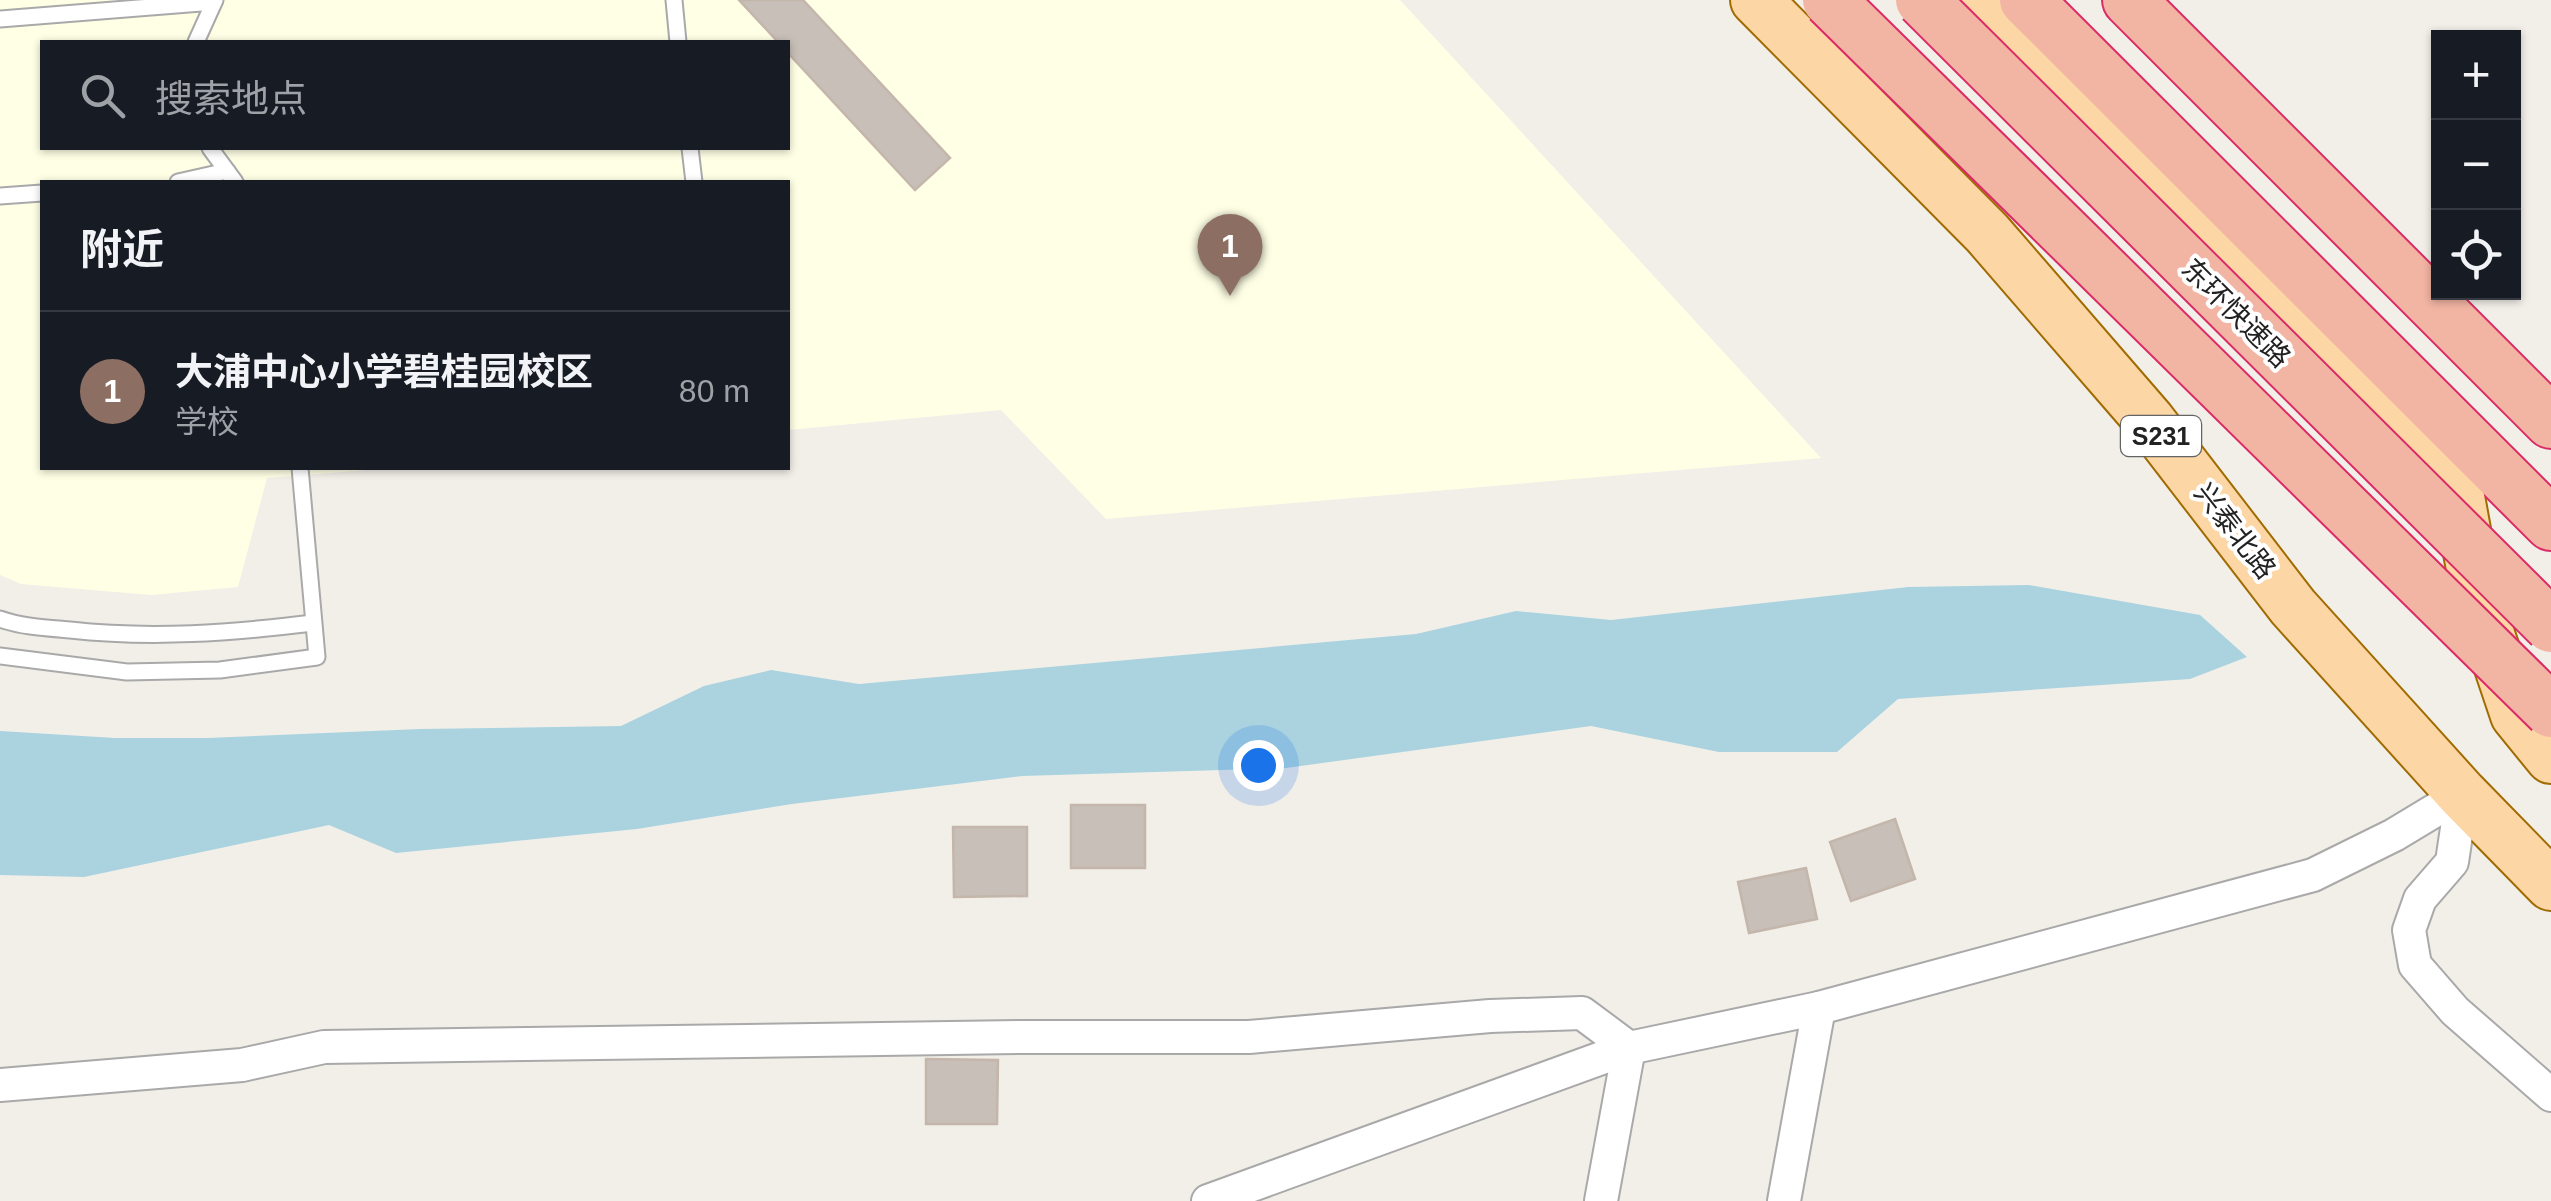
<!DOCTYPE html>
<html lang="zh">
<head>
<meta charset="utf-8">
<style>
  :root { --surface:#171b24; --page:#242831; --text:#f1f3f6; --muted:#9ea1a6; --line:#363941; --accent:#d40000 }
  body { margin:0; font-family:Arial,"Noto Sans SC",sans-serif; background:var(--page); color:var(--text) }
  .controls { position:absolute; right:30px; top:30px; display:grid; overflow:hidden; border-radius:0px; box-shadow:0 2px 8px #0004 }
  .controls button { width:90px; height:90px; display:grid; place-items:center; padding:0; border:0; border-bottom:2px solid var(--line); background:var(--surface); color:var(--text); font:50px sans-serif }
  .you { position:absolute; left:1258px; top:765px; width:35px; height:35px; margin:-25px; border:8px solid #fff; border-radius:50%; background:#1a73e8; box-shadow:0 0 0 15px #1a73e833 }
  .badge { display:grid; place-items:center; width:65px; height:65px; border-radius:50%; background:var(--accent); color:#fff; font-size:32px; font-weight:700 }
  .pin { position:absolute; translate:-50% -82px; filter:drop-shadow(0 2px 5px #0008) }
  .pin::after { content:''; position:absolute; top:52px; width:35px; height:30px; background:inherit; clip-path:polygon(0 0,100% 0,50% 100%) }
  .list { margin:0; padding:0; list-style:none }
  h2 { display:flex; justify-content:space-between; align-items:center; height:130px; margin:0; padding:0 40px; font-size:42px }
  h2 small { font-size:32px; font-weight:400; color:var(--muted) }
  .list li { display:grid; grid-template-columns:65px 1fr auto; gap:30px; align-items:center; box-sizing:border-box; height:160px; padding:0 40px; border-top:2px solid var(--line) }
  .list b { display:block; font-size:38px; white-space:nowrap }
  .list p { margin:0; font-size:32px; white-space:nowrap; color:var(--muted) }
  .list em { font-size:32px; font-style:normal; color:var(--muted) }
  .icon { flex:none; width:55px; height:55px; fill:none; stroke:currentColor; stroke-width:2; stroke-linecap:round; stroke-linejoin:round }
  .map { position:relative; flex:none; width:2551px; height:1201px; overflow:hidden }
  .search { position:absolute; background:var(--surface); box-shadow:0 2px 8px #0004; left:40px; top:40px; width:750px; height:110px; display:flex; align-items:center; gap:25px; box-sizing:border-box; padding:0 35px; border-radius:0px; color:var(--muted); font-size:38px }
  .panel { position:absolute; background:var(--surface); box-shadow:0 2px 8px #0004; left:40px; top:180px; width:750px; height:290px; border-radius:0px }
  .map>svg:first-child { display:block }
  .education { fill:#ffffe5; fill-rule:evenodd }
  .water { fill:#aad3df }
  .building { fill:#c7bfb8; stroke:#c4b6ab; stroke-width:2.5 }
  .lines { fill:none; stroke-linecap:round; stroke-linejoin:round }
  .service-casing { stroke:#a9a9a9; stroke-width:19 }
  .minor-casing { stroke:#a9a9a9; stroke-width:36 }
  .primary-casing { stroke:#a06b00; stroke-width:54 }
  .trunk-casing { stroke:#dc2a67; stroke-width:56 }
  .service { stroke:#fff; stroke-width:15 }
  .minor { stroke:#fff; stroke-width:32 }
  .primary { stroke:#fcd6a4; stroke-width:50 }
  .trunk { stroke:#f2b4a3; stroke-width:52 }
  .trunk-bridge-casing { stroke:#dc2a67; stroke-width:56; stroke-linecap:butt }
  .trunk-bridge { stroke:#f2b4a3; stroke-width:52 }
  .labels { text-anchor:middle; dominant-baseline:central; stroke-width:8; stroke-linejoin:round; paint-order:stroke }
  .shield { fill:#fff; stroke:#646464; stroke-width:2.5 }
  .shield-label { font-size:25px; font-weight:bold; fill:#222 }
  .street-label { font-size:28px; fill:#222; stroke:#fff }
</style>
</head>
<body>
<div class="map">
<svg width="2551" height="1201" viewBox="0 0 2551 1201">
  <rect width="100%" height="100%" fill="#f2efe9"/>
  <!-- education -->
  <path class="education" d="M 0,0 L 1400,0 L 1821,458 L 1106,519 L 1001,410 L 788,430 L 788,182 L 42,182 L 42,468 L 392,468 L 267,478 L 238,587 L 151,595 L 21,584 L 0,575 ZM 42,42 L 788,42 L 788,148 L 42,148 Z"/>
  <!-- water -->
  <path class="water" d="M 2029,585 L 2200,615 L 2247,657 L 2190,679 L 1898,699 L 1837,752 L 1719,752 L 1591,726 L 1286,768 L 1022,776 L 792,804 L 637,829 L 396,853 L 329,825 L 84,877 L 0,875 L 0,731 L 115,738 L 207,738 L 420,729 L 621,726 L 704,686 L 771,670 L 859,684 L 1416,634 L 1516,611 L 1611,620 L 1908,587 Z"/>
  <!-- building -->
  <g class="building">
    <path d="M 739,0 L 803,0 L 950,158 L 915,190 L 788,53 L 788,42 L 778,42 Z"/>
    <rect x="1071" y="805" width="74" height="63"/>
    <path d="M 1895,819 L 1915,879 L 1851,901 L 1830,842 Z"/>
    <path d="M 953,827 L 1027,827 L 1027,896 L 954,897 Z"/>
    <path d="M 1806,868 L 1817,919 L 1749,933 L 1738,882 Z"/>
    <path d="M 926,1059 L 998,1060 L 997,1124 L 926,1124 Z"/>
  </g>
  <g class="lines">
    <!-- service casing -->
    <g class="service-casing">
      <g id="service">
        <path d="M 674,0 L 678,42"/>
        <path d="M 0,19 L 214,2"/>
        <path d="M 196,42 L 215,0"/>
        <path d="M 210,148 L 235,182"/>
        <path d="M 690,148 L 694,182"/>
        <path d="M 178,182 L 227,171"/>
        <path d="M 0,196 L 42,193"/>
        <path d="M 0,619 C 23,627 46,628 70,630 C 152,639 231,633 313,623"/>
        <path d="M 0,656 L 127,672 L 220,670 L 317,657 L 300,468"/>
      </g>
    </g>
    <!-- minor casing -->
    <g class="minor-casing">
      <g id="minor">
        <path d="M 2462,794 L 2452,862 L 2420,899 L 2409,930 L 2415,965 L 2455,1011 L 2551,1095"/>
        <path d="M 0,1085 L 242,1065 L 324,1047 L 1023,1037 L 1249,1037 L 1490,1016 L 1582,1013 L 1629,1048 L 1601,1201"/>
        <path d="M 1208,1201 L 1629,1048 L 1819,1008 L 2313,875 L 2394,835 L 2462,794"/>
        <path d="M 1784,1201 L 1819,1008"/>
      </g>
    </g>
    <!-- primary casing -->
    <g class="primary-casing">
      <g id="primary">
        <path d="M 1756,0 L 1987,233 L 2149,420 L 2293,607 L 2462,794 L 2551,885"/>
        <path d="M 1982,0 L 2217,236 L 2459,497 L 2478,602 L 2516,715 L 2551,758"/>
      </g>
    </g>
    <!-- trunk casing -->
    <g class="trunk-casing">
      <g id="trunk">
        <path d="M 2026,0 L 2551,524"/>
        <path d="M 2129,0 L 2551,422"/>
      </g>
    </g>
    <!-- service -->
    <use href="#service" class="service"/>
    <!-- minor -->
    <use href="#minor" class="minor"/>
    <!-- primary -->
    <use href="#primary" class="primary"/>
    <!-- trunk -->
    <use href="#trunk" class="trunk"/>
    <!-- trunk-bridge casing -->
    <g class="trunk-bridge-casing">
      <g id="trunk-bridge">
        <path d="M 1829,0 L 2551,711"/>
        <path d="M 1922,0 L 2551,626"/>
      </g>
    </g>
    <!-- trunk-bridge -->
    <use href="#trunk-bridge" class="trunk-bridge"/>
  </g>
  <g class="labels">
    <!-- shield labels -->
    <rect class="shield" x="2121" y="416" width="80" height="40" rx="8"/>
    <g class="shield-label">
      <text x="2161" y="436">S231</text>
    </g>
    <!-- street labels -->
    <g class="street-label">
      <text transform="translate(2236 313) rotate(45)">东环快速路</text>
      <text transform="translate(2235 531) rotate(52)">兴泰北路</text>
    </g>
  </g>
</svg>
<div class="controls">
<button>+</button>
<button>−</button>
<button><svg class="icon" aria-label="locate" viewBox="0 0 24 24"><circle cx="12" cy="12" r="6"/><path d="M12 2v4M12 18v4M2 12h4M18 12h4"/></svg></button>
</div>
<div class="you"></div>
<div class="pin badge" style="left:1230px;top:296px;background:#8d6e63">1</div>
<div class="search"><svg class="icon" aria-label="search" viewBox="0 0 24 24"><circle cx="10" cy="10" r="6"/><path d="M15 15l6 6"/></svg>搜索地点</div>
<section class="panel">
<h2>附近<small></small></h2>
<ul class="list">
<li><span class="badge" style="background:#8d6e63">1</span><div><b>大浦中心小学碧桂园校区</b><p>学校</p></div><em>80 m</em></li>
</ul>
</section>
</div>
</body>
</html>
